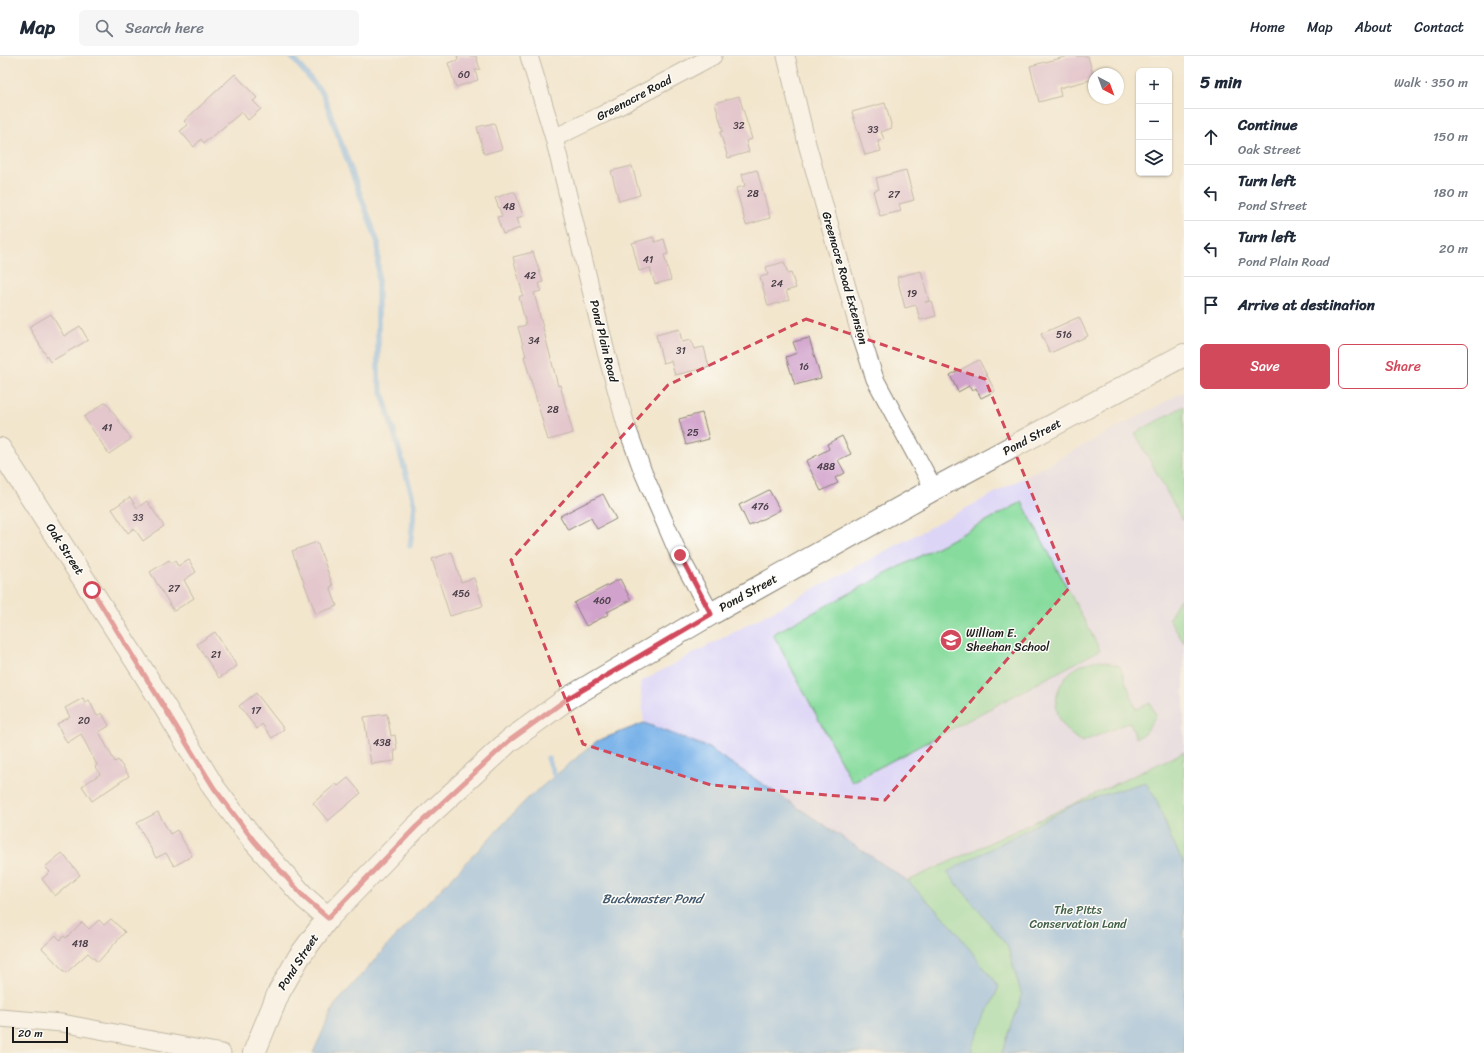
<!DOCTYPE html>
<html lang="en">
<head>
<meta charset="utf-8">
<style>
  :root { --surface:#fff; --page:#f6f6f7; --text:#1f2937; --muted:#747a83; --line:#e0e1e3; --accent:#d1495b }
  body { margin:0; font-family:Sriracha,sans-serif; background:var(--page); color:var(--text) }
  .controls { position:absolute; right:12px; top:12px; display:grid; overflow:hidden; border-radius:6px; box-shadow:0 1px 3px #0004 }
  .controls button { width:36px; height:36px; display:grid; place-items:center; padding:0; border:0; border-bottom:1px solid var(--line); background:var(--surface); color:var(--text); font:20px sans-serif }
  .compass { position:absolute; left:1088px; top:12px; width:36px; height:36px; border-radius:50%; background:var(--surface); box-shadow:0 1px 3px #0004; rotate:139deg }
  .scale { position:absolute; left:12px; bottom:10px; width:56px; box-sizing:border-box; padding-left:4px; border:2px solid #1c1c1c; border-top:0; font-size:11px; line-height:14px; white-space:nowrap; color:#1c1c1c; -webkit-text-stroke:3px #fdfcf7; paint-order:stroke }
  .stop { position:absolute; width:12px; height:12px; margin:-9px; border:3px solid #d1495b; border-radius:50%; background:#fff }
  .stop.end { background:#d1495b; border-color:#fff; box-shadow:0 1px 4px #0008 }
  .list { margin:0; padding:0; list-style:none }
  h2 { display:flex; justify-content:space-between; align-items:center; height:52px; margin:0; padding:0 16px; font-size:17px }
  h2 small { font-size:13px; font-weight:400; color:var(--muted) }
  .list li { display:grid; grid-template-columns:26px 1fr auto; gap:12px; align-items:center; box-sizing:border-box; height:56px; padding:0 16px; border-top:1px solid var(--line) }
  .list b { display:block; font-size:15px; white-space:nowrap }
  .list p { margin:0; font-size:13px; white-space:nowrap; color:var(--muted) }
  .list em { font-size:13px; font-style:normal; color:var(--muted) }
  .actions { display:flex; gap:8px; padding:12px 16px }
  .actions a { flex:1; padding:9px 0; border:1px solid var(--accent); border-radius:6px; text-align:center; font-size:14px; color:var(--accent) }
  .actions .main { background:var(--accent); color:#fff }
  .icon { flex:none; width:22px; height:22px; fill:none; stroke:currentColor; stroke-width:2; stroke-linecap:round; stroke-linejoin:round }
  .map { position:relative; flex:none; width:1184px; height:997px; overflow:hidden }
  header { display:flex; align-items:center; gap:24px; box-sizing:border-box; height:56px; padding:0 20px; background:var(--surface); border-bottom:1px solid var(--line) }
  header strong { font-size:19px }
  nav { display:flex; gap:22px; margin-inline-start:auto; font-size:14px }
  .search { width:280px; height:36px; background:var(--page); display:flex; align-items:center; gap:10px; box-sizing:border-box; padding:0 14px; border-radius:6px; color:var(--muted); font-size:15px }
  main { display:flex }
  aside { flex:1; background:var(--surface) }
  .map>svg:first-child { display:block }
  .built { fill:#ddd5f6 }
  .green { fill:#87db9d; stroke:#527c5c }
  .water { fill:#79b2e9; stroke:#4a6782 }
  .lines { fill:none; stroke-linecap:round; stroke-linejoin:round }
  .stream { stroke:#79b2e9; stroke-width:5.5 }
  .building { fill:#d1a2cc }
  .minor-casing { stroke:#878174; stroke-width:19 }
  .tertiary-casing { stroke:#878174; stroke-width:24 }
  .minor { stroke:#fff; stroke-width:17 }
  .tertiary { stroke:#fff; stroke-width:22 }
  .route { stroke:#d1495b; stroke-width:5 }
  .marked { fill:none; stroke:#d1495b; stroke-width:3; stroke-dasharray:8 5; stroke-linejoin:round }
  .labels { text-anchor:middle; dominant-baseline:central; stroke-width:3; stroke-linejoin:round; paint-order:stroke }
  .number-label { font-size:10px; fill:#493e48 }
  .street-label { font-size:12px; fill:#1c1c1c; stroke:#fdfcf7 }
  .poi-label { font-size:12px; fill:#1c1c1c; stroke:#fdfcf7; text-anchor:start }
  .park-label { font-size:12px; fill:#415f49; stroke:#fdfcf7 }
  .water-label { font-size:13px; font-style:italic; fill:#41586e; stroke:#fdfcf7 }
</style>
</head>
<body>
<header>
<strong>Map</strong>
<div class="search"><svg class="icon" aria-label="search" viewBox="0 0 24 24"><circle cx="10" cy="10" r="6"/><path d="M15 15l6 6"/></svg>Search here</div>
<nav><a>Home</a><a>Map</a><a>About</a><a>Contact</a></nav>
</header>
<main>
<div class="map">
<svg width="1184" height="997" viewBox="0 0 1184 997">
  <rect width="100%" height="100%" fill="#fdfcf7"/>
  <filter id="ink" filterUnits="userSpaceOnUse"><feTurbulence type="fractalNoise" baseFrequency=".025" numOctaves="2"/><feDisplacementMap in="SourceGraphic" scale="8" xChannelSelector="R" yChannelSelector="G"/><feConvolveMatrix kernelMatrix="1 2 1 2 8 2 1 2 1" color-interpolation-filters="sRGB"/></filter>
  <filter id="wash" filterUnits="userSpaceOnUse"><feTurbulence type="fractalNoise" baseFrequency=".012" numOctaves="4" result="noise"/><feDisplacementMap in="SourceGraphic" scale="16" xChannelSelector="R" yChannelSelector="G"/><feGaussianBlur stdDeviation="0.9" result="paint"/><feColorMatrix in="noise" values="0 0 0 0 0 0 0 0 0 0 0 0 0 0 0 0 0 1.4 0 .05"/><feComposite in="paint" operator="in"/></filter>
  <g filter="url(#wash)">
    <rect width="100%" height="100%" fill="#f2e6cd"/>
    <!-- built -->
    <path class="built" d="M 1184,336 L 1184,696 L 908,825 L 707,691 L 644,667 L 640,626 Z"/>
    <!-- green -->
    <g class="green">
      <path d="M 1184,350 L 1184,463 L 1182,464 L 1135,377 Z"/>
      <path d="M 1022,446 L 1100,594 L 852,726 L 773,578 Z"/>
      <path d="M 1184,540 L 1184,587 L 1169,563 L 1178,545 Z"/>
      <path d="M 1101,604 L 1120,610 L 1136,653 L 1150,647 L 1156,659 L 1145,678 L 1136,682 L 1130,666 L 1082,686 C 1039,662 1053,608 1101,604 Z"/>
      <path d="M 1184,696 L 1184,997 L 971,997 L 972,991 L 952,870 L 908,825 Z"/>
    </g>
    <!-- water -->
    <g class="water">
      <path d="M 644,667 L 707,691 L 908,825 L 952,870 L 999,931 L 972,991 L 971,997 L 313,997 L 334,950 L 396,880 L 528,742 L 597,685 Z"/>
      <path d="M 1145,726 L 1156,743 L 1171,782 L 1184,808 L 1184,997 L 1002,997 L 1022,940 L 1007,889 L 947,816 L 1075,748 Z"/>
    </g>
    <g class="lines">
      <!-- stream -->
      <g class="stream">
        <path d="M 291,0 L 323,38 L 378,187 L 378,322 L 415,449 L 410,490"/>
        <path d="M 548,702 L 557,726"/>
      </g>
    </g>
    <g id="blocks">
      <!-- building -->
      <g class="building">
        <path d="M 457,0 L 476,0 L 480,13 L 475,14 L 478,24 L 456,31 L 448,7 L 458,4 Z"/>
        <path d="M 1069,0 L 1088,0 L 1094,23 L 1059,32 L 1061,40 L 1039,46 L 1030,10 Z"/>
        <path d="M 235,18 L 257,42 L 253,45 L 261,53 L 248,64 L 242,56 L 204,87 L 201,83 L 194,91 L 180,75 L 188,69 L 184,65 Z"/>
        <path d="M 739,40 L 752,83 L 746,85 L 749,96 L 728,102 L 720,76 L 723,75 L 715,47 Z"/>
        <path d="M 885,47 L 892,72 L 881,76 L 884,83 L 878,85 L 881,95 L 865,99 L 852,56 Z"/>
        <path d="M 494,67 L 502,93 L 484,98 L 477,71 Z"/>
        <path d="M 632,110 L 640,139 L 619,145 L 611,115 Z"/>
        <path d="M 757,114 L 770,162 L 746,169 L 736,132 L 745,130 L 742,118 Z"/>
        <path d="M 906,114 L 914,144 L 899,148 L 901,155 L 880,160 L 873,135 L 879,133 L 876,122 Z"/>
        <path d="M 512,136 L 515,136 L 523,160 L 517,162 L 520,172 L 503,178 L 497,161 L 502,160 L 495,142 Z"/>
        <path d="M 653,181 L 655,186 L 664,183 L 668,198 L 664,199 L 671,224 L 655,228 L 650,212 L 639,215 L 632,187 Z"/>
        <path d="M 533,196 L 543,226 L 539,227 L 541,235 L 534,237 L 558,330 L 560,329 L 573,377 L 548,384 L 524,300 L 526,300 L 518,271 L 526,269 L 519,241 L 523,239 L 513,201 Z"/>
        <path d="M 784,206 L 788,218 L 791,217 L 796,232 L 786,235 L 789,244 L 768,250 L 760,221 L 768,219 L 766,211 Z"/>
        <path d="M 921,215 L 929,245 L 925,246 L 932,245 L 936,260 L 920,264 L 916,249 L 905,252 L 897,221 Z"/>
        <path d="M 51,258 L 64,280 L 80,270 L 88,284 L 50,306 L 29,271 Z"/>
        <path d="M 1079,261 L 1088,280 L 1050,297 L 1041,278 Z"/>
        <path d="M 679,273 L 682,286 L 691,284 L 694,293 L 704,291 L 709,311 L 675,319 L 671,305 L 663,307 L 656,279 Z"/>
        <path d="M 809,282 L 821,322 L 795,329 L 786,301 L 797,297 L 793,286 Z"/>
        <path d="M 979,304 L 995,335 L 981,342 L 976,332 L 972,335 L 969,330 L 958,336 L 950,319 Z"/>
        <path d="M 106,346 L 131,383 L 109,398 L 84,361 Z"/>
        <path d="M 702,357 L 709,383 L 686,389 L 679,363 Z"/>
        <path d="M 842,380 L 851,398 L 838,404 L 845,417 L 835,422 L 838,427 L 821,435 L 806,405 L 829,393 L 827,388 Z"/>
        <path d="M 769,434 L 780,454 L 749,470 L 739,449 Z"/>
        <path d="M 603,438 L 616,463 L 597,473 L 591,462 L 568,474 L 560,460 Z"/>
        <path d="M 130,441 L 137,452 L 147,445 L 164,470 L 143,485 L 134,472 L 128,477 L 112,453 Z"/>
        <path d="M 317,486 L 333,530 L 330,531 L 337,550 L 316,558 L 292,495 Z"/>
        <path d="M 452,496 L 461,526 L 474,522 L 483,550 L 450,560 L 432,503 Z"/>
        <path d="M 169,504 L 171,507 L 175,505 L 178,510 L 189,504 L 196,516 L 184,524 L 194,542 L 174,555 L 150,516 Z"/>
        <path d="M 620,523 L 631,544 L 607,556 L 609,558 L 586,570 L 574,547 Z"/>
        <path d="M 215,576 L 237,610 L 219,622 L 197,588 Z"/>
        <path d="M 256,637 L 284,673 L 272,682 L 262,668 L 257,673 L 239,650 Z"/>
        <path d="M 83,642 L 85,647 L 89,644 L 97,660 L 102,657 L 109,670 L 99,676 L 115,706 L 118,704 L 129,720 L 92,745 L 82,730 L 100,718 L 95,711 L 97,709 L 81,678 L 67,687 L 57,668 L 70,661 L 65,652 Z"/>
        <path d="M 387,658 L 391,680 L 395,679 L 397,694 L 394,694 L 395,705 L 371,708 L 364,661 Z"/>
        <path d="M 348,722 L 361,737 L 328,765 L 313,747 L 336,728 L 338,730 Z"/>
        <path d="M 158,756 L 170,778 L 177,774 L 192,800 L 174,810 L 166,797 L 156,802 L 137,767 Z"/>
        <path d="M 62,797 L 80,819 L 55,840 L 42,823 L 50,816 L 45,811 Z"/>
        <path d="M 111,863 L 125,876 L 98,906 L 88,897 L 66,917 L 42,892 L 56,879 L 60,884 L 64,880 L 66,882 L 82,866 L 89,873 L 99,864 L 104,869 Z"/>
      </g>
    </g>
  </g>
  <g filter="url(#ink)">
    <use href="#blocks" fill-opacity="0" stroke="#878174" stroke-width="1"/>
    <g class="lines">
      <!-- minor casing -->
      <g class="minor-casing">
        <g id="minor">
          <path d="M 529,0 L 554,82 L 606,296 L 626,369 L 643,416 L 679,499 L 711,558"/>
          <path d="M 786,0 L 807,88 L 859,274 L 875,323 L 934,433"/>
          <path d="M 554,82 L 604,58 L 713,0"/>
          <path d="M 0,962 L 62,967 L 222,997"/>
        </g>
      </g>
      <!-- tertiary casing -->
      <g class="tertiary-casing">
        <g id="tertiary">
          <path d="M 0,393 L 144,617 L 214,732 L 254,785 L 305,842 L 328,862"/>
          <path d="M 254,997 L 279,936 L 299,901 L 328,862 L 416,771 L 509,685 L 567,643 L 711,558 L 934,433 L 1184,299"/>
        </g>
      </g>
      <!-- minor -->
      <use href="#minor" class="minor"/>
      <!-- tertiary -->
      <use href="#tertiary" class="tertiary"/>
    </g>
  </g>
  <g class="lines" filter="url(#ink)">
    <!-- route -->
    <path class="route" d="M 92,534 L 214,732 L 254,785 L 305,842 L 328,862 L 416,771 L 509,685 L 567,643 L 711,558 L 680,499"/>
  </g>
  <!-- marked area -->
  <path d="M0 0H1184V997H0ZM 806,263 L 985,323 L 1070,531 L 885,744 L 711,729 L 583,688 L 511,504 L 668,329 Z" fill="#f2e6cd" fill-opacity=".55" fill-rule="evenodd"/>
  <path class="marked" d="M 806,263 L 985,323 L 1070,531 L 885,744 L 711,729 L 583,688 L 511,504 L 668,329 Z"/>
  <!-- icons -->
  <defs>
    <g id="school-disc" transform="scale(1.15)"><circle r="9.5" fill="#d1495b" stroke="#fdfcf7"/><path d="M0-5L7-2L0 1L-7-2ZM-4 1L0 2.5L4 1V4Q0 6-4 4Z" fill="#fff"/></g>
  </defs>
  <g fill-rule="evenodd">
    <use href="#school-disc" x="951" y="584"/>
  </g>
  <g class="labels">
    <!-- number labels -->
    <g class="number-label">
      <text x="464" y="19">60</text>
      <text x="739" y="70">32</text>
      <text x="873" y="74">33</text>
      <text x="753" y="138">28</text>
      <text x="894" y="139">27</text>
      <text x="509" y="151">48</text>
      <text x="648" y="204">41</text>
      <text x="530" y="220">42</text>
      <text x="777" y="228">24</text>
      <text x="912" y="238">19</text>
      <text x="1064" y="279">516</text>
      <text x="534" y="285">34</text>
      <text x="681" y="295">31</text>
      <text x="804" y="311">16</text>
      <text x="553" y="354">28</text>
      <text x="107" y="372">41</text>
      <text x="693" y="377">25</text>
      <text x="826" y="411">488</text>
      <text x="760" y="451">476</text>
      <text x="138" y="462">33</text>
      <text x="174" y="533">27</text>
      <text x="461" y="538">456</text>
      <text x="602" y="545">460</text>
      <text x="216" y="599">21</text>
      <text x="256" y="655">17</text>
      <text x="84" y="665">20</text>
      <text x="382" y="687">438</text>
      <text x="80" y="888">418</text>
    </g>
    <!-- street labels -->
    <g class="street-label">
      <text transform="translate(634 42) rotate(-28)">Greenacre Road</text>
      <text transform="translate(845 222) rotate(74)">Greenacre Road Extension</text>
      <text transform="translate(604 285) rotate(76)">Pond Plain Road</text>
      <text transform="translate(1032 381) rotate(-28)">Pond Street</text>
      <text transform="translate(65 493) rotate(57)">Oak Street</text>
      <text transform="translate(748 537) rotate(-29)">Pond Street</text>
      <text transform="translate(298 906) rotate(-57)">Pond Street</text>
    </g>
    <!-- poi labels -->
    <g class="poi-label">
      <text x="966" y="577">William E.<tspan x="966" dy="14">Sheehan School</tspan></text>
    </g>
    <!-- park labels -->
    <g class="park-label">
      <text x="1078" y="854">The Pitts<tspan x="1078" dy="14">Conservation Land</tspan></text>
    </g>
    <!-- water labels -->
    <g class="water-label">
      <text x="652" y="842">Buckmaster Pond</text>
    </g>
  </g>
</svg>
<div class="controls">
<button>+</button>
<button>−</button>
<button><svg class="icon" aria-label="layers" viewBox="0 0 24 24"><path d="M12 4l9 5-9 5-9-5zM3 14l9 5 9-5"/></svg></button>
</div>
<svg class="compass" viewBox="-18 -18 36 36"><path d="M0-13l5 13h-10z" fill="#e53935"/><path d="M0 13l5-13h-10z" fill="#747a83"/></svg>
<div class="scale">20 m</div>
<div class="stop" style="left:92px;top:534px"></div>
<div class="stop end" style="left:680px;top:499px"></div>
</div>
<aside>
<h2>5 min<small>Walk · 350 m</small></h2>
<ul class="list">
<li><svg class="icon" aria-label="ahead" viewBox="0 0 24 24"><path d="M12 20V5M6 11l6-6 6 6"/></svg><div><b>Continue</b><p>Oak Street</p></div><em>150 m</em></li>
<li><svg class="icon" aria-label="left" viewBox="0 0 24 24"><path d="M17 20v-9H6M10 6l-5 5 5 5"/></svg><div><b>Turn left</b><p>Pond Street</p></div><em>180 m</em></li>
<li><svg class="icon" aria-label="left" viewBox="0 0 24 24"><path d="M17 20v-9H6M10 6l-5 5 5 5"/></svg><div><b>Turn left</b><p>Pond Plain Road</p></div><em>20 m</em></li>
<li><svg class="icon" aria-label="arrive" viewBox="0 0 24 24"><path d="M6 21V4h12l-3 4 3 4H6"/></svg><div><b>Arrive at destination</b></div></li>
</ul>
<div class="actions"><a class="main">Save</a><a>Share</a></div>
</aside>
</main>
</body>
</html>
